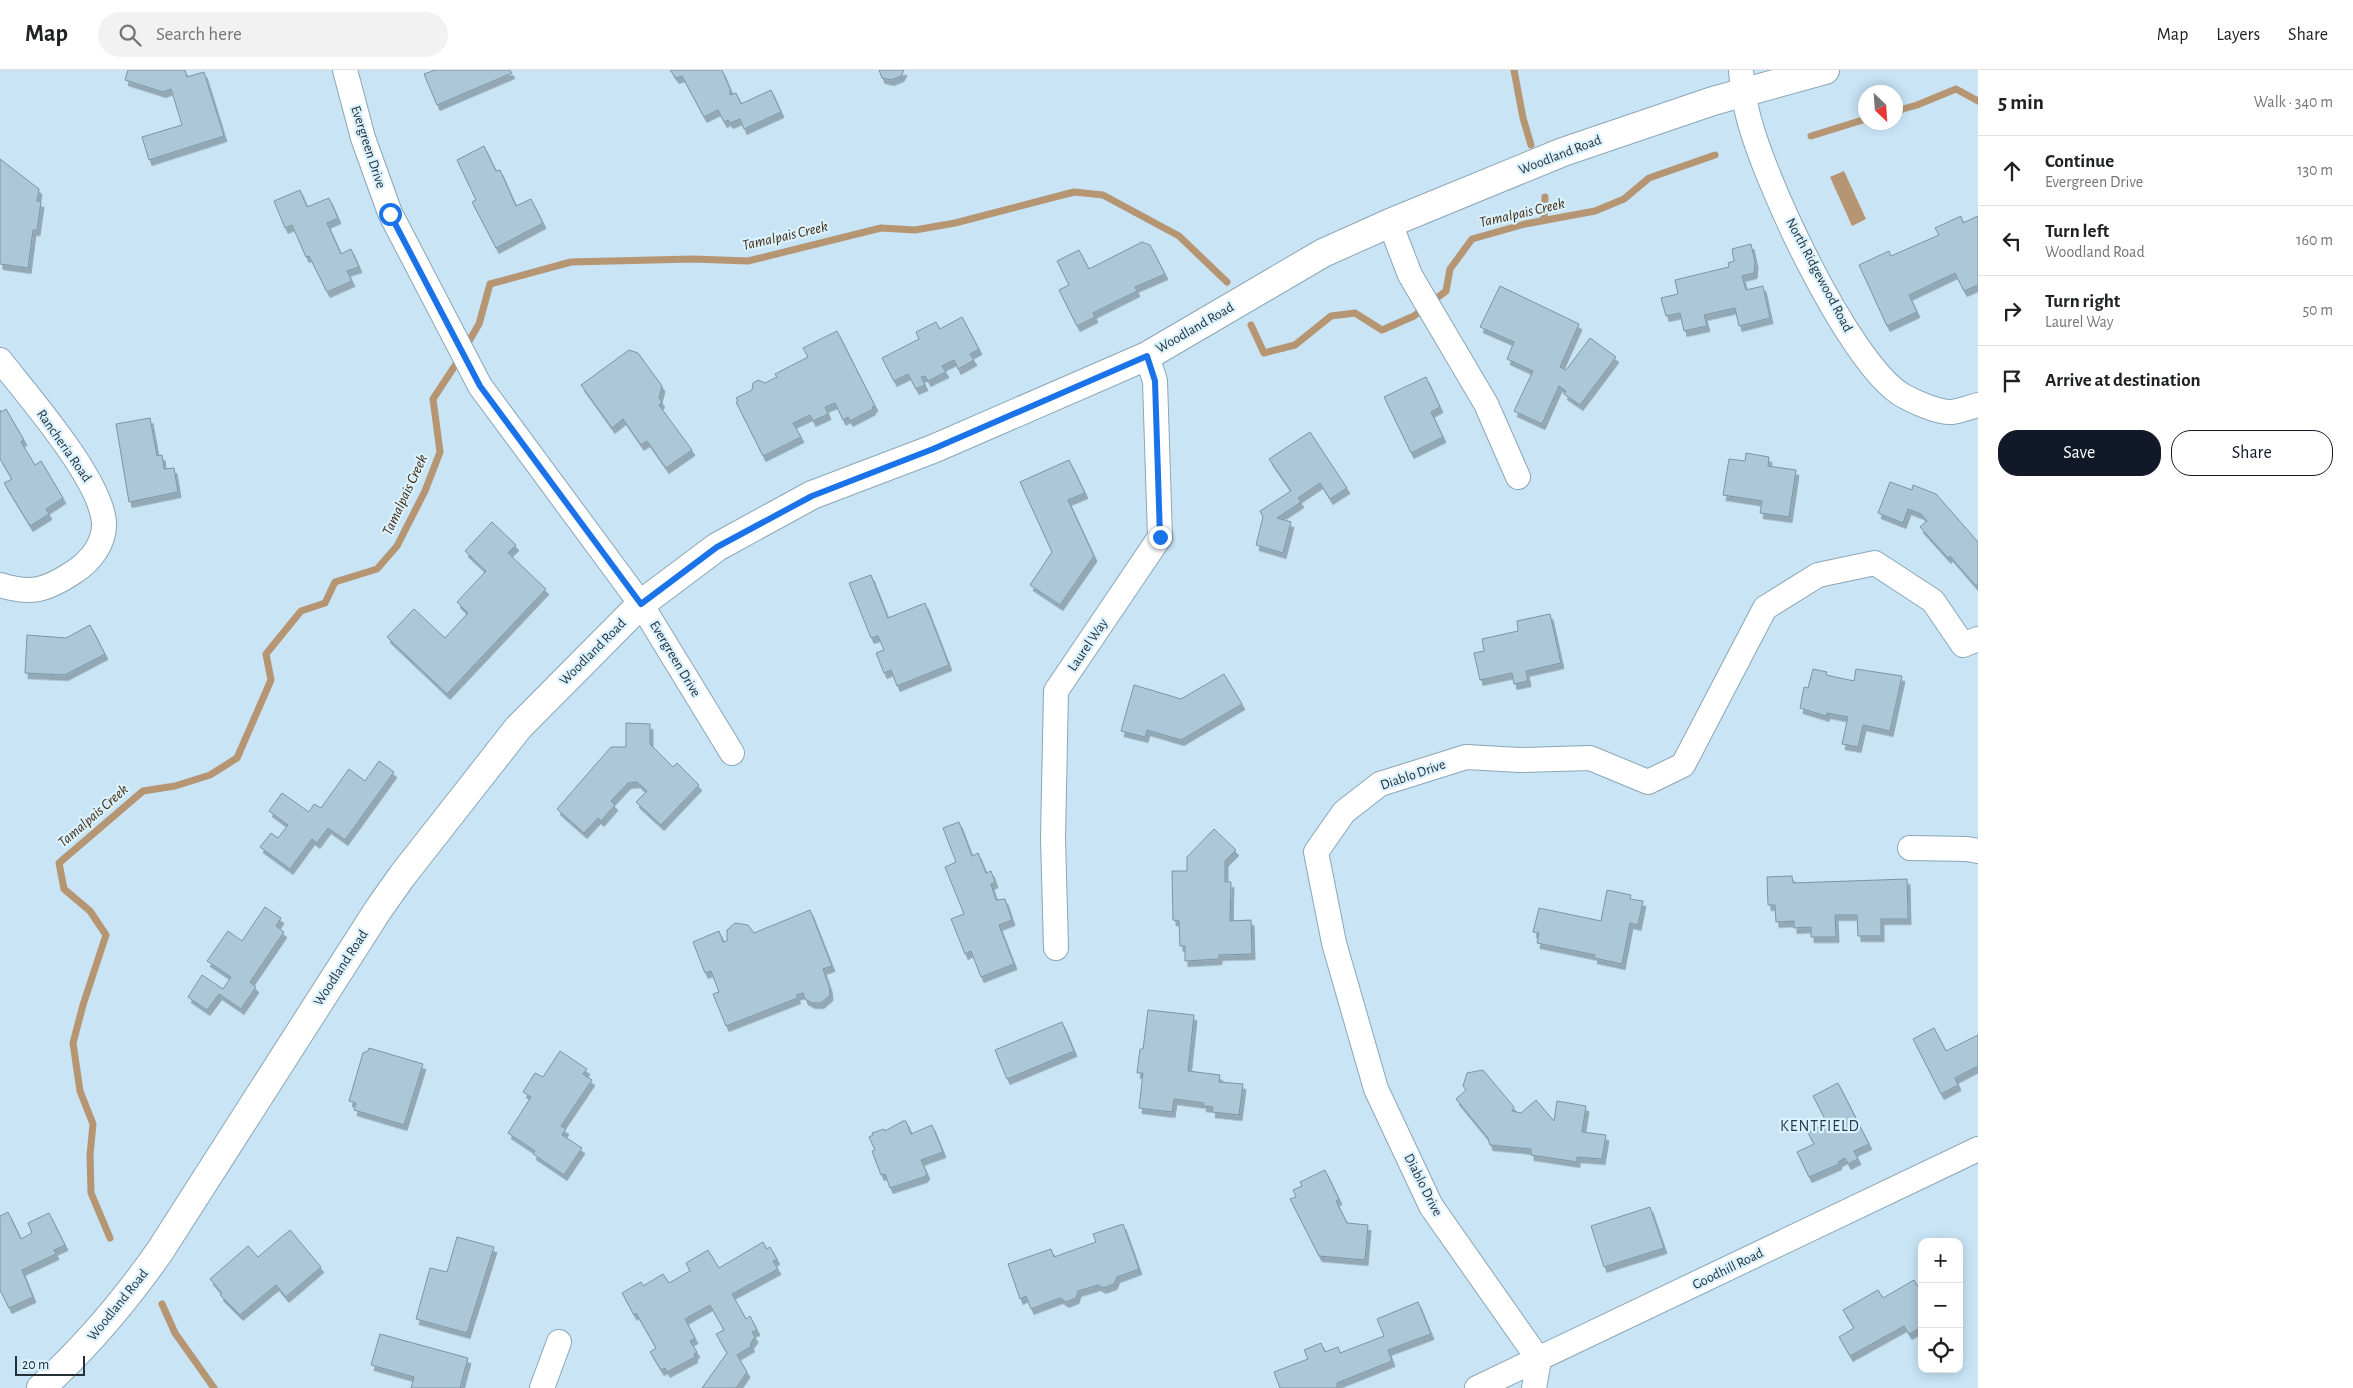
<!DOCTYPE html>
<html lang="en">
<head>
<meta charset="utf-8">
<style>
  :root { --surface:#fff; --page:#f2f2f2; --text:#202124; --muted:#757577; --line:#e0e0e0; --accent:#111827 }
  body { margin:0; font-family:"Alegreya Sans",sans-serif; background:var(--page); color:var(--text) }
  .controls { position:absolute; right:15px; bottom:15px; display:grid; overflow:hidden; border-radius:10px; box-shadow:0 2px 12px #0003 }
  .controls button { width:45px; height:45px; display:grid; place-items:center; padding:0; border:0; border-bottom:1px solid var(--line); background:var(--surface); color:var(--text); font:25px sans-serif }
  .compass { position:absolute; left:1858px; top:15px; width:45px; height:45px; border-radius:50%; background:var(--surface); box-shadow:0 2px 12px #0003; rotate:155deg }
  .scale { position:absolute; left:15px; bottom:12px; width:70px; box-sizing:border-box; padding-left:5px; border:2px solid #263137; border-top:0; font-size:14px; line-height:18px; white-space:nowrap; color:#263137; -webkit-text-stroke:4px #daf1fe; paint-order:stroke }
  .stop { position:absolute; width:15px; height:15px; margin:-11px; border:4px solid #1a73e8; border-radius:50%; background:#fff }
  .stop.end { background:#1a73e8; border-color:#fff; box-shadow:0 1px 5px #0008 }
  .list { margin:0; padding:0; list-style:none }
  h2 { display:flex; justify-content:space-between; align-items:center; height:65px; margin:0; padding:0 20px; font-size:21px }
  h2 small { font-size:16px; font-weight:400; color:var(--muted) }
  .list li { display:grid; grid-template-columns:32px 1fr auto; gap:15px; align-items:center; box-sizing:border-box; height:70px; padding:0 20px; border-top:1px solid var(--line) }
  .list b { display:block; font-size:19px; white-space:nowrap }
  .list p { margin:0; font-size:16px; white-space:nowrap; color:var(--muted) }
  .list em { font-size:16px; font-style:normal; color:var(--muted) }
  .actions { display:flex; gap:10px; padding:15px 20px }
  .actions a { flex:1; padding:11px 0; border:1px solid var(--accent); border-radius:20px; text-align:center; font-size:18px; color:var(--accent) }
  .actions .main { background:var(--accent); color:#fff }
  .icon { flex:none; width:28px; height:28px; fill:none; stroke:currentColor; stroke-width:2; stroke-linecap:round; stroke-linejoin:round }
  .map { position:relative; flex:none; width:1978px; height:1318px; overflow:hidden }
  header { display:flex; align-items:center; gap:30px; box-sizing:border-box; height:70px; padding:0 25px; background:var(--surface); border-bottom:1px solid var(--line) }
  header strong { font-size:24px }
  nav { display:flex; gap:28px; margin-inline-start:auto; font-size:18px }
  .search { width:350px; height:45px; background:var(--page); display:flex; align-items:center; gap:12px; box-sizing:border-box; padding:0 18px; border-radius:28px; color:var(--muted); font-size:19px }
  main { display:flex }
  aside { flex:1; background:var(--surface) }
  .map>svg:first-child { display:block }
  .water { fill:#b69573 }
  .lines { fill:none; stroke-linecap:round; stroke-linejoin:round }
  .stream { stroke:#b69573; stroke-width:7 }
  .building { fill:#acc8d8; stroke:#7a95a4; filter:url(#shadow) }
  .minor-casing { stroke:#8ba7b6; stroke-width:26 }
  .tertiary-casing { stroke:#8ba7b6; stroke-width:30 }
  .minor { stroke:#fff; stroke-width:24 }
  .tertiary { stroke:#fff; stroke-width:28 }
  .route { stroke:#1a73e8; stroke-width:6 }
  .labels { text-anchor:middle; dominant-baseline:central; stroke-width:4.5; stroke-linejoin:round; paint-order:stroke }
  .street-label { font-size:14px; fill:#263137; stroke:#daf1fe }
  .water-label { font-size:15px; font-style:italic; fill:#432b0f; stroke:#daf1fe }
  .quarter-label { font-size:16px; letter-spacing:1px; fill:#253d4a; stroke:#daf1fe }
</style>
</head>
<body>
<header>
<strong>Map</strong>
<div class="search"><svg class="icon" aria-label="search" viewBox="0 0 24 24"><circle cx="10" cy="10" r="6"/><path d="M15 15l6 6"/></svg>Search here</div>
<nav><a>Map</a><a>Layers</a><a>Share</a></nav>
</header>
<main>
<div class="map">
<svg width="1978" height="1318" viewBox="0 0 1978 1318">
  <defs>
    <filter id="shadow"><feDropShadow dx="3" dy="5.5" stdDeviation="0" flood-color="#0004"/></filter>
  </defs>
  <rect width="100%" height="100%" fill="#c8e4f5"/>
  <!-- water -->
  <path class="water" d="M 1844,101 L 1866,149 L 1852,156 L 1830,107 Z"/>
  <g class="lines">
    <!-- stream -->
    <g class="stream">
      <path d="M 1514,0 L 1523,48 L 1531,75"/>
      <path d="M 1896,41 L 1917,35 L 1956,19 L 1978,31"/>
      <path d="M 1811,66 L 1866,49"/>
      <path d="M 1544,149 L 1545,127"/>
      <path d="M 1251,255 L 1264,283 L 1295,275 L 1331,246 L 1355,243 L 1382,260 L 1414,246 L 1446,221 L 1450,199 L 1472,169 L 1525,154 L 1595,141 L 1624,129 L 1649,108 L 1715,85"/>
      <path d="M 465,278 L 479,254 L 490,214 L 571,192 L 693,189 L 748,191 L 881,158 L 915,160 L 955,153 L 1074,122 L 1103,125 L 1179,166 L 1227,212"/>
      <path d="M 110,1168 L 91,1123 L 90,1085 L 93,1054 L 80,1021 L 73,973 L 83,935 L 106,865 L 90,841 L 64,819 L 59,793 L 143,721 L 175,716 L 210,705 L 237,688 L 271,610 L 266,584 L 301,541 L 325,533 L 335,512 L 377,499 L 397,476 L 425,421 L 440,382 L 433,329 L 460,288"/>
      <path d="M 162,1234 L 175,1263 L 214,1318"/>
    </g>
  </g>
  <!-- building -->
  <g class="building">
    <path d="M 128,0 L 185,0 L 187,7 L 204,2 L 224,66 L 149,90 L 142,67 L 182,55 L 171,19 L 163,22 L 125,10 Z"/>
    <path d="M 435,0 L 510,0 L 512,3 L 437,35 L 424,4 Z"/>
    <path d="M 722,0 L 730,19 L 730,25 L 736,23 L 741,34 L 771,20 L 781,42 L 744,59 L 740,49 L 730,53 L 728,50 L 724,52 L 718,40 L 704,47 L 682,6 L 676,8 L 670,0 Z"/>
    <path d="M 879,0 L 904,0 L 901,6 L 891,10 L 882,8 Z"/>
    <path d="M 484,76 L 496,101 L 500,100 L 516,136 L 531,129 L 543,153 L 496,178 L 472,132 L 476,130 L 457,90 Z"/>
    <path d="M 0,89 L 39,119 L 37,131 L 41,132 L 37,160 L 33,160 L 28,198 L 0,194 Z"/>
    <path d="M 300,120 L 307,137 L 329,128 L 338,148 L 327,153 L 341,184 L 351,179 L 359,197 L 347,201 L 352,211 L 327,222 L 309,186 L 306,187 L 292,155 L 285,158 L 274,131 Z"/>
    <path d="M 1961,146 L 1963,153 L 1978,146 L 1978,215 L 1964,221 L 1955,203 L 1909,225 L 1917,242 L 1887,256 L 1859,195 L 1889,181 L 1891,186 L 1939,165 L 1935,158 Z"/>
    <path d="M 1142,172 L 1150,175 L 1165,204 L 1135,217 L 1137,221 L 1093,243 L 1095,247 L 1077,256 L 1059,220 L 1069,215 L 1057,191 L 1079,180 L 1089,199 Z"/>
    <path d="M 1751,174 L 1755,192 L 1754,203 L 1742,206 L 1746,220 L 1763,216 L 1770,248 L 1739,256 L 1735,238 L 1704,245 L 1707,256 L 1684,261 L 1680,243 L 1666,246 L 1661,228 L 1678,224 L 1675,210 L 1729,197 L 1728,193 L 1734,191 L 1732,179 Z"/>
    <path d="M 1500,216 L 1579,254 L 1560,297 L 1566,300 L 1590,268 L 1616,287 L 1580,335 L 1564,324 L 1566,321 L 1559,316 L 1542,354 L 1514,341 L 1533,301 L 1507,289 L 1514,272 L 1480,257 Z"/>
    <path d="M 962,247 L 979,279 L 970,284 L 974,290 L 958,299 L 954,290 L 942,296 L 946,302 L 928,311 L 925,306 L 921,307 L 925,315 L 916,319 L 908,304 L 894,311 L 882,288 L 919,269 L 916,262 L 936,252 L 940,259 Z"/>
    <path d="M 837,261 L 875,336 L 872,337 L 873,339 L 850,351 L 848,347 L 843,350 L 835,333 L 825,337 L 828,344 L 813,351 L 810,345 L 793,353 L 801,367 L 763,386 L 736,332 L 738,331 L 736,328 L 752,320 L 753,313 L 758,310 L 765,313 L 777,307 L 775,304 L 808,287 L 803,278 Z"/>
    <path d="M 629,280 L 638,283 L 662,316 L 659,328 L 662,332 L 659,335 L 692,380 L 666,398 L 647,371 L 641,375 L 623,349 L 612,358 L 581,315 Z"/>
    <path d="M 1426,307 L 1440,337 L 1431,342 L 1443,367 L 1411,383 L 1384,327 Z"/>
    <path d="M 6,339 L 24,370 L 21,372 L 35,395 L 41,391 L 63,428 L 46,439 L 49,444 L 30,456 L 4,413 L 12,409 L 0,389 L 0,340 L 1,342 Z"/>
    <path d="M 150,348 L 157,386 L 162,385 L 164,399 L 174,398 L 178,422 L 129,432 L 116,354 Z"/>
    <path d="M 1310,362 L 1347,418 L 1330,429 L 1320,413 L 1298,428 L 1301,432 L 1277,448 L 1291,452 L 1283,483 L 1256,475 L 1263,447 L 1260,441 L 1291,421 L 1269,389 Z"/>
    <path d="M 1746,383 L 1769,387 L 1768,396 L 1796,400 L 1789,447 L 1760,443 L 1762,431 L 1723,425 L 1729,389 L 1745,391 Z"/>
    <path d="M 1069,390 L 1085,423 L 1068,430 L 1094,486 L 1060,535 L 1030,515 L 1052,482 L 1020,412 Z"/>
    <path d="M 1890,412 L 1912,420 L 1913,415 L 1936,424 L 1978,472 L 1978,514 L 1976,516 L 1950,486 L 1948,488 L 1920,457 L 1927,451 L 1921,444 L 1908,439 L 1903,453 L 1878,443 Z"/>
    <path d="M 492,452 L 516,475 L 508,483 L 546,519 L 447,624 L 387,567 L 414,539 L 445,568 L 468,543 L 457,532 L 486,501 L 465,481 Z"/>
    <path d="M 871,505 L 888,548 L 925,533 L 949,595 L 897,616 L 891,600 L 884,603 L 876,583 L 884,580 L 878,566 L 871,568 L 849,513 Z"/>
    <path d="M 1550,544 L 1561,593 L 1526,601 L 1528,611 L 1514,614 L 1512,603 L 1480,610 L 1474,583 L 1484,581 L 1482,569 L 1518,561 L 1517,551 Z"/>
    <path d="M 90,555 L 105,584 L 65,605 L 25,603 L 27,565 L 66,568 Z"/>
    <path d="M 1813,599 L 1827,602 L 1826,605 L 1854,611 L 1856,599 L 1902,606 L 1890,661 L 1863,655 L 1858,677 L 1842,674 L 1848,647 L 1827,643 L 1826,646 L 1800,638 L 1804,617 L 1808,618 Z"/>
    <path d="M 1224,604 L 1242,634 L 1181,670 L 1147,660 L 1145,667 L 1121,661 L 1134,615 L 1181,629 Z"/>
    <path d="M 626,653 L 650,654 L 650,674 L 673,697 L 677,693 L 699,715 L 661,755 L 636,732 L 647,721 L 637,712 L 628,713 L 611,731 L 615,735 L 601,751 L 598,748 L 584,763 L 557,739 L 611,677 L 626,677 Z"/>
    <path d="M 379,691 L 394,702 L 345,770 L 328,758 L 317,773 L 312,769 L 290,799 L 260,777 L 271,763 L 278,768 L 288,755 L 269,741 L 282,723 L 309,742 L 314,734 L 321,738 L 349,699 L 365,711 Z"/>
    <path d="M 959,752 L 972,786 L 978,783 L 986,803 L 991,801 L 995,812 L 991,814 L 996,830 L 1005,829 L 1012,850 L 999,855 L 1014,894 L 981,907 L 971,881 L 965,884 L 951,849 L 964,844 L 945,797 L 956,792 L 943,758 Z"/>
    <path d="M 1214,759 L 1236,780 L 1225,791 L 1225,812 L 1231,812 L 1230,851 L 1251,850 L 1252,884 L 1219,885 L 1219,889 L 1185,891 L 1185,876 L 1180,876 L 1179,851 L 1173,850 L 1172,801 L 1187,801 L 1187,787 Z"/>
    <path d="M 1792,806 L 1793,813 L 1907,809 L 1908,849 L 1881,849 L 1881,866 L 1858,866 L 1857,845 L 1835,845 L 1836,867 L 1811,867 L 1811,857 L 1794,858 L 1794,851 L 1776,852 L 1775,835 L 1768,835 L 1767,807 Z"/>
    <path d="M 1607,820 L 1631,825 L 1630,829 L 1643,831 L 1638,855 L 1630,853 L 1622,894 L 1594,888 L 1595,885 L 1537,873 L 1539,863 L 1533,862 L 1539,838 L 1601,851 Z"/>
    <path d="M 265,837 L 281,848 L 276,856 L 284,862 L 250,912 L 256,917 L 241,939 L 219,924 L 207,940 L 188,927 L 202,905 L 223,919 L 231,907 L 207,891 L 228,861 L 242,871 Z"/>
    <path d="M 810,840 L 832,896 L 823,899 L 829,916 L 830,925 L 821,933 L 812,933 L 805,929 L 803,923 L 796,925 L 798,928 L 726,956 L 713,924 L 719,922 L 711,901 L 705,903 L 693,872 L 719,861 L 723,872 L 727,871 L 727,860 L 735,853 L 748,855 L 754,863 Z"/>
    <path d="M 1148,940 L 1194,945 L 1188,1001 L 1220,1005 L 1219,1012 L 1243,1014 L 1239,1045 L 1212,1042 L 1213,1037 L 1203,1036 L 1204,1033 L 1174,1029 L 1172,1042 L 1139,1038 L 1143,1003 L 1137,1003 L 1140,979 L 1143,979 Z"/>
    <path d="M 1062,952 L 1074,981 L 1007,1009 L 995,980 Z"/>
    <path d="M 1934,958 L 1946,981 L 1978,965 L 1978,996 L 1955,1008 L 1958,1015 L 1941,1024 L 1913,969 Z"/>
    <path d="M 369,978 L 423,994 L 404,1055 L 354,1040 L 356,1033 L 349,1031 L 363,983 L 368,981 Z"/>
    <path d="M 560,981 L 587,999 L 583,1004 L 592,1010 L 561,1056 L 566,1059 L 562,1065 L 582,1078 L 564,1105 L 533,1084 L 535,1081 L 508,1063 L 531,1027 L 523,1022 L 535,1003 L 543,1007 Z"/>
    <path d="M 1483,1000 L 1514,1037 L 1512,1041 L 1521,1043 L 1536,1030 L 1554,1051 L 1557,1031 L 1586,1036 L 1582,1062 L 1606,1065 L 1602,1089 L 1577,1087 L 1577,1092 L 1531,1085 L 1531,1079 L 1490,1075 L 1488,1068 L 1456,1029 L 1466,1020 L 1463,1016 L 1467,1003 Z"/>
    <path d="M 1838,1013 L 1869,1074 L 1854,1081 L 1858,1089 L 1848,1094 L 1845,1088 L 1838,1092 L 1839,1094 L 1809,1107 L 1797,1082 L 1814,1074 L 1808,1063 L 1827,1053 L 1813,1026 Z"/>
    <path d="M 903,1051 L 906,1051 L 911,1064 L 932,1055 L 943,1082 L 921,1090 L 927,1104 L 924,1107 L 890,1118 L 885,1104 L 881,1105 L 872,1081 L 875,1080 L 869,1067 L 873,1065 L 872,1063 L 884,1059 L 885,1061 Z"/>
    <path d="M 1325,1100 L 1339,1129 L 1336,1131 L 1347,1153 L 1368,1155 L 1365,1190 L 1319,1186 L 1290,1129 L 1296,1127 L 1293,1120 L 1302,1116 L 1300,1112 Z"/>
    <path d="M 1650,1137 L 1664,1178 L 1604,1197 L 1591,1156 Z"/>
    <path d="M 8,1142 L 21,1169 L 32,1163 L 28,1153 L 49,1143 L 65,1175 L 54,1180 L 56,1184 L 22,1200 L 33,1227 L 9,1238 L 0,1220 L 0,1146 Z"/>
    <path d="M 1123,1154 L 1139,1199 L 1117,1207 L 1114,1214 L 1103,1218 L 1098,1215 L 1078,1221 L 1076,1228 L 1066,1232 L 1060,1228 L 1031,1239 L 1026,1226 L 1020,1229 L 1008,1194 L 1051,1179 L 1054,1187 L 1096,1172 L 1093,1164 Z"/>
    <path d="M 290,1160 L 321,1197 L 286,1227 L 276,1215 L 240,1245 L 220,1225 L 222,1223 L 210,1209 L 248,1176 L 258,1187 Z"/>
    <path d="M 457,1167 L 494,1177 L 467,1263 L 416,1249 L 430,1198 L 447,1202 Z"/>
    <path d="M 763,1172 L 767,1179 L 770,1177 L 777,1189 L 773,1191 L 778,1199 L 732,1224 L 746,1249 L 750,1246 L 757,1260 L 752,1262 L 755,1267 L 750,1274 L 752,1276 L 737,1285 L 747,1302 L 736,1318 L 702,1318 L 727,1283 L 716,1264 L 724,1260 L 710,1235 L 685,1249 L 695,1268 L 690,1271 L 697,1282 L 694,1284 L 695,1287 L 667,1302 L 665,1298 L 661,1300 L 650,1282 L 656,1278 L 636,1243 L 634,1245 L 622,1223 L 641,1212 L 643,1216 L 663,1204 L 669,1213 L 690,1201 L 686,1193 L 708,1180 L 719,1198 Z"/>
    <path d="M 1914,1210 L 1922,1223 L 1922,1257 L 1909,1264 L 1904,1256 L 1850,1286 L 1839,1267 L 1854,1258 L 1843,1240 L 1878,1220 L 1883,1228 Z"/>
    <path d="M 1418,1232 L 1431,1264 L 1388,1280 L 1392,1291 L 1337,1313 L 1337,1318 L 1280,1318 L 1274,1302 L 1308,1289 L 1304,1280 L 1321,1273 L 1325,1282 L 1338,1277 L 1340,1283 L 1384,1266 L 1377,1249 Z"/>
    <path d="M 380,1264 L 468,1288 L 460,1318 L 411,1318 L 414,1307 L 371,1295 Z"/>
  </g>
  <g class="lines">
    <!-- minor casing -->
    <g class="minor-casing">
      <g id="minor">
        <path d="M 345,0 L 363,68 L 390,143 L 480,316 L 641,534 L 732,683"/>
        <path d="M 1741,0 C 1742,14 1744,28 1747,41 C 1761,105 1848,292 1902,325 C 1914,332 1939,343 1952,342 C 1961,341 1970,337 1978,335"/>
        <path d="M 1390,153 L 1410,205 L 1486,334 L 1518,407"/>
        <path d="M 0,290 C 29,327 100,408 104,452 C 105,473 91,491 74,502 C 47,520 32,525 0,515"/>
        <path d="M 1910,778 L 1967,779 L 1978,781"/>
        <path d="M 1056,878 L 1053,768 L 1056,621 L 1160,467 L 1155,311 L 1147,286"/>
        <path d="M 542,1318 L 559,1272"/>
        <path d="M 1477,1318 L 1978,1079"/>
        <path d="M 1534,1318 L 1539,1290 L 1431,1136 L 1376,1019 L 1334,873 L 1316,782 L 1344,742 L 1380,714 L 1466,687 L 1520,690 L 1590,688 L 1648,712 L 1683,695 L 1765,538 L 1818,505 L 1875,493 L 1933,531 L 1963,575 L 1978,569"/>
      </g>
    </g>
    <!-- tertiary casing -->
    <g class="tertiary-casing">
      <path id="tertiary" d="M 41,1318 C 86,1277 125,1231 160,1181 L 378,840 L 402,806 L 518,658 L 641,534 L 717,477 L 812,425 L 933,379 L 1147,286 L 1323,183 L 1390,153 L 1563,82 L 1713,31 L 1825,0"/>
    </g>
    <!-- minor -->
    <use href="#minor" class="minor"/>
    <!-- tertiary -->
    <use href="#tertiary" class="tertiary"/>
  </g>
  <g class="lines">
    <!-- route -->
    <path class="route" d="M 390,144 L 480,316 L 641,534 L 717,477 L 812,426 L 933,379 L 1147,286 L 1155,311 L 1160,467"/>
  </g>
  <g class="labels">
    <!-- street labels -->
    <g class="street-label">
      <text transform="translate(368 77) rotate(72)">Evergreen Drive</text>
      <text transform="translate(1560 85) rotate(-21)">Woodland Road</text>
      <text transform="translate(1819 205) rotate(62)">North Ridgewood Road</text>
      <text transform="translate(1195 258) rotate(-30)">Woodland Road</text>
      <text transform="translate(64 376) rotate(55)">Rancheria Road</text>
      <text transform="translate(1088 575) rotate(-56)">Laurel Way</text>
      <text transform="translate(593 582) rotate(-45)">Woodland Road</text>
      <text transform="translate(675 589) rotate(59)">Evergreen Drive</text>
      <text transform="translate(1413 705) rotate(-19)">Diablo Drive</text>
      <text transform="translate(341 898) rotate(-57)">Woodland Road</text>
      <text transform="translate(1423 1115) rotate(63)">Diablo Drive</text>
      <text transform="translate(1728 1199) rotate(-26)">Goodhill Road</text>
      <text transform="translate(118 1235) rotate(-51)">Woodland Road</text>
    </g>
    <!-- water labels -->
    <g class="water-label">
      <text transform="translate(1522 143) rotate(-13)">Tamalpais Creek</text>
      <text transform="translate(785 166) rotate(-13)">Tamalpais Creek</text>
      <text transform="translate(405 425) rotate(-65)">Tamalpais Creek</text>
      <text transform="translate(93 746) rotate(-41)">Tamalpais Creek</text>
    </g>
    <!-- quarter labels -->
    <g class="quarter-label">
      <text x="1820" y="1056">KENTFIELD</text>
    </g>
  </g>
</svg>
<div class="controls">
<button>+</button>
<button>−</button>
<button><svg class="icon" aria-label="locate" viewBox="0 0 24 24"><circle cx="12" cy="12" r="6"/><path d="M12 2v4M12 18v4M2 12h4M18 12h4"/></svg></button>
</div>
<svg class="compass" viewBox="-18 -18 36 36"><path d="M0-13l5 13h-10z" fill="#e53935"/><path d="M0 13l5-13h-10z" fill="#757577"/></svg>
<div class="scale">20 m</div>
<div class="stop" style="left:390px;top:144px"></div>
<div class="stop end" style="left:1160px;top:467px"></div>
</div>
<aside>
<h2>5 min<small>Walk · 340 m</small></h2>
<ul class="list">
<li><svg class="icon" aria-label="ahead" viewBox="0 0 24 24"><path d="M12 20V5M6 11l6-6 6 6"/></svg><div><b>Continue</b><p>Evergreen Drive</p></div><em>130 m</em></li>
<li><svg class="icon" aria-label="left" viewBox="0 0 24 24"><path d="M17 20v-9H6M10 6l-5 5 5 5"/></svg><div><b>Turn left</b><p>Woodland Road</p></div><em>160 m</em></li>
<li><svg class="icon" aria-label="right" viewBox="0 0 24 24"><path d="M7 20v-9h11M14 6l5 5-5 5"/></svg><div><b>Turn right</b><p>Laurel Way</p></div><em>50 m</em></li>
<li><svg class="icon" aria-label="arrive" viewBox="0 0 24 24"><path d="M6 21V4h12l-3 4 3 4H6"/></svg><div><b>Arrive at destination</b></div></li>
</ul>
<div class="actions"><a class="main">Save</a><a>Share</a></div>
</aside>
</main>
</body>
</html>
